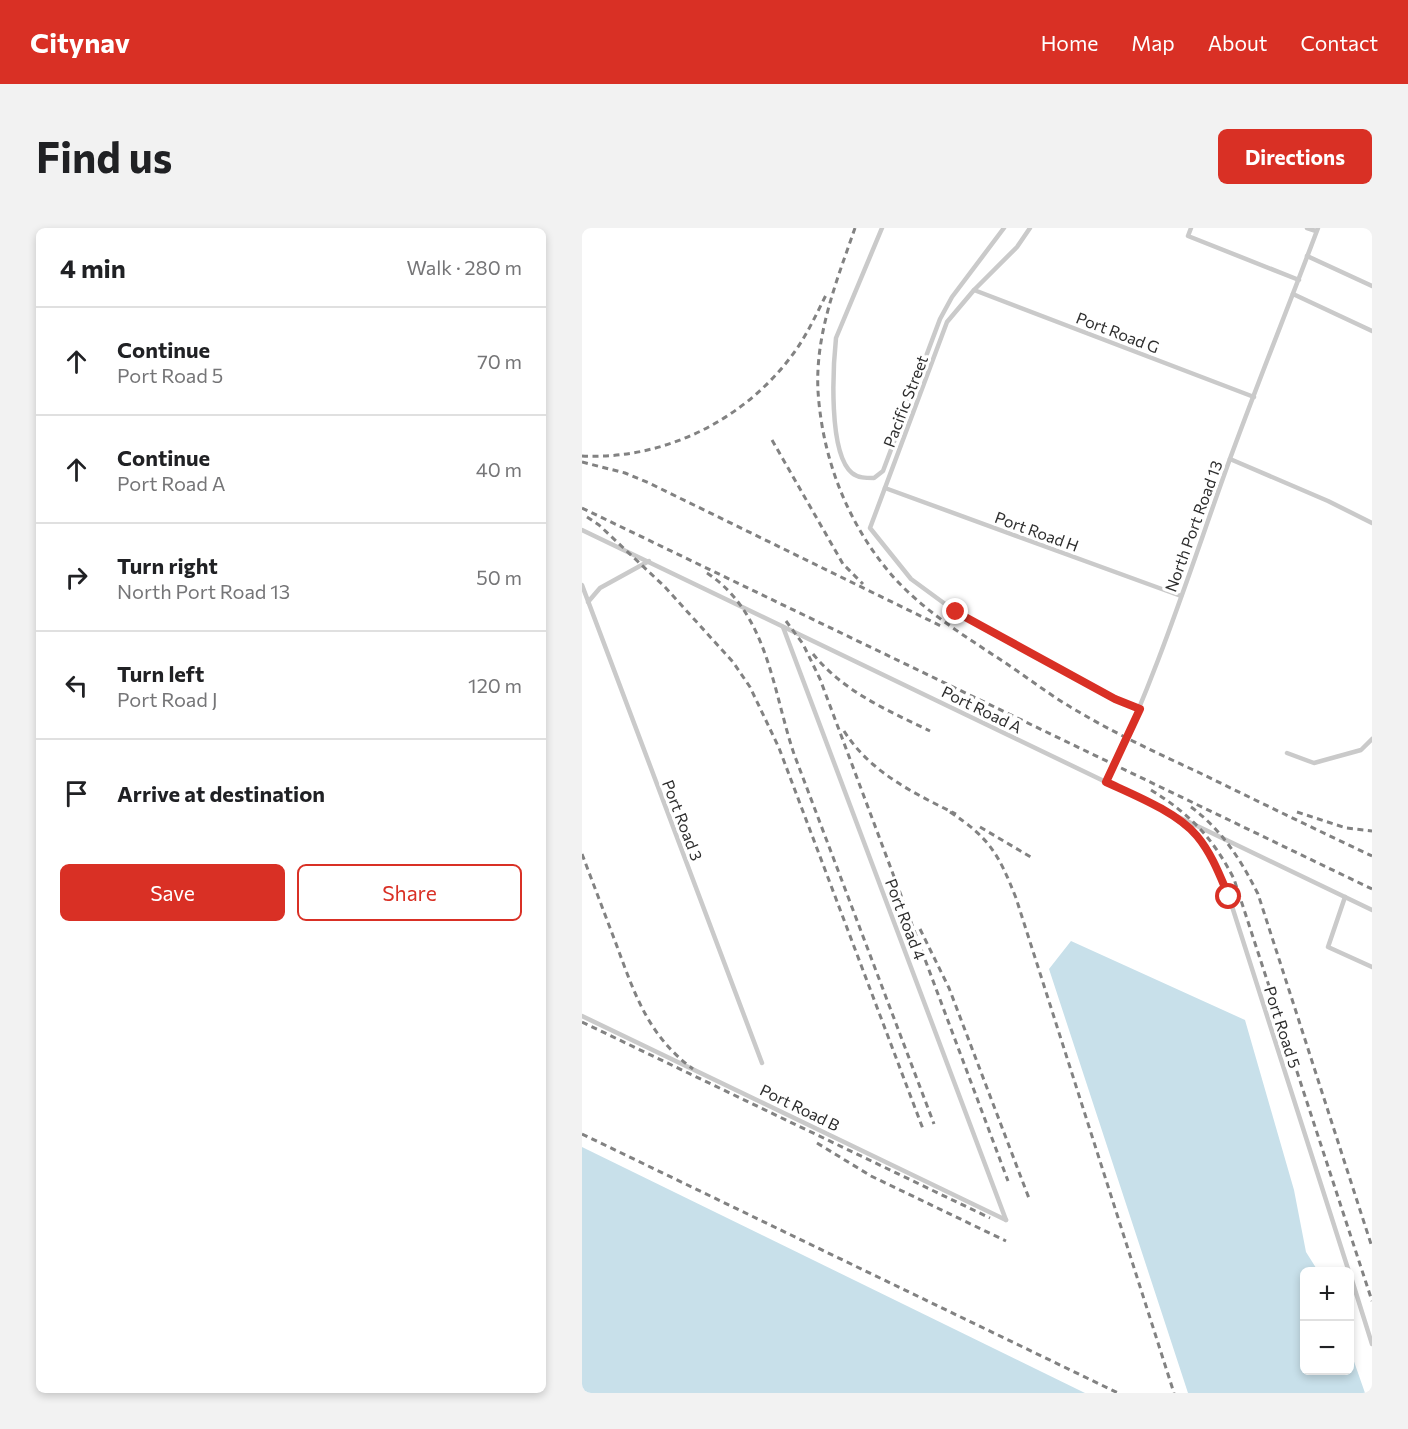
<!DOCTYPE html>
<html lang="en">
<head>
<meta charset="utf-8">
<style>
  :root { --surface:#fff; --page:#f2f2f2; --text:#202124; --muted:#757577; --line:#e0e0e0; --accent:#d93025 }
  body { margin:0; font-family:Commissioner,sans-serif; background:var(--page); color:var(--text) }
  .controls { position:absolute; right:18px; bottom:18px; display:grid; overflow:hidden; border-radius:9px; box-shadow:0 3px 9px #0003 }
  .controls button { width:54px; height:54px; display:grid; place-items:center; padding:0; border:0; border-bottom:2px solid var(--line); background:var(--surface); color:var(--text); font:30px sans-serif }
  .stop { position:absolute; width:18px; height:18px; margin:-14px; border:4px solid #d93025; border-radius:50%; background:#fff }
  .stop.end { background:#d93025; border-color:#fff; box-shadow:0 2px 6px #0008 }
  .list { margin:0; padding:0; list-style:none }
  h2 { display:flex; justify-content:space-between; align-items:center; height:78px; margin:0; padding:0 24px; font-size:26px }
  h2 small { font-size:20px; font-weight:400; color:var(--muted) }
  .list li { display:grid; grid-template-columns:39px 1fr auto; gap:18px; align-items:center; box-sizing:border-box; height:108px; padding:0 24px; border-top:2px solid var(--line) }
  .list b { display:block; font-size:22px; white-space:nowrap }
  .list p { margin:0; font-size:20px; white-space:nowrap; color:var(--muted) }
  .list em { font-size:20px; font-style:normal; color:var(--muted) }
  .actions { display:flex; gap:12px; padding:18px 24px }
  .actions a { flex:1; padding:14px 0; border:2px solid var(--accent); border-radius:9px; text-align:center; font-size:21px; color:var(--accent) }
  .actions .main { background:var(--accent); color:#fff }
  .icon { flex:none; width:33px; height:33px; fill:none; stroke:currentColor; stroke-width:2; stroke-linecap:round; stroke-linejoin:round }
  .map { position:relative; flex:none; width:790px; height:1165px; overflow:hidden; border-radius:9px }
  header { display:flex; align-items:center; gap:36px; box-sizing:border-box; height:84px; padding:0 30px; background:var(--accent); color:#fff }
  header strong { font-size:28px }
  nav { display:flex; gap:33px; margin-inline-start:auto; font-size:21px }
  .intro { display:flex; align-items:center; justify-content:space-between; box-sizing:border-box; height:144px; padding:0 36px }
  h1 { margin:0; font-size:42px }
  .button { padding:15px 27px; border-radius:9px; background:var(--accent); color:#fff; font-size:21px; font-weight:700 }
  main { display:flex; gap:36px; padding:0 36px }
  aside { flex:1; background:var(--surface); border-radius:9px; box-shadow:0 3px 9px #0003 }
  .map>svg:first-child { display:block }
  .water { fill:#c8e0ea }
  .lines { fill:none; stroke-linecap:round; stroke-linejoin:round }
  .lane { stroke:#cacaca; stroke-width:4.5 }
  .rail { stroke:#828282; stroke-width:3; stroke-dasharray:6 4.5; stroke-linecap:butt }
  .route { stroke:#d93025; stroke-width:8 }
  .labels { text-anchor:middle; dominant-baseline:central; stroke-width:6; stroke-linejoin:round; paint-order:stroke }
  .street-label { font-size:16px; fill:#2d2d2d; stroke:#fff }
</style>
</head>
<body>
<header>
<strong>Citynav</strong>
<nav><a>Home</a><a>Map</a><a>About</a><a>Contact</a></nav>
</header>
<div class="intro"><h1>Find us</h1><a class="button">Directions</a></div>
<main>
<aside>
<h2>4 min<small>Walk · 280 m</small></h2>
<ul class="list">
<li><svg class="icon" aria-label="ahead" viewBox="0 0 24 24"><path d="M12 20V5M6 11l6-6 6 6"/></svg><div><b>Continue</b><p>Port Road 5</p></div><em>70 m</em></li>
<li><svg class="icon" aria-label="ahead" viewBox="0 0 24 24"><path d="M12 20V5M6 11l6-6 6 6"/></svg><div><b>Continue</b><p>Port Road A</p></div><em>40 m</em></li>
<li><svg class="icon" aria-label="right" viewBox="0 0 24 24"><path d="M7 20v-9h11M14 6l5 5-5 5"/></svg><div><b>Turn right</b><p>North Port Road 13</p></div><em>50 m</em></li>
<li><svg class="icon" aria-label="left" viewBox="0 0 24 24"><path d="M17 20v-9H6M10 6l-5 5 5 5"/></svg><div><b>Turn left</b><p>Port Road J</p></div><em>120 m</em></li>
<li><svg class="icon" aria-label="arrive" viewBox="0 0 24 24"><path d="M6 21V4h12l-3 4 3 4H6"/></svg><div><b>Arrive at destination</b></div></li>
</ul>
<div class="actions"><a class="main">Save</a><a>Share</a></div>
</aside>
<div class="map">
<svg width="790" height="1165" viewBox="0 0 790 1165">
  <rect width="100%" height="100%" fill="#fff"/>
  <!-- water -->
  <g class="water">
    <path d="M 489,713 L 663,792 L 712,962 L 724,1024 L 736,1043 L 722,1044 L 722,1142 L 768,1142 L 768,1122 L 783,1165 L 606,1165 L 467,741 Z"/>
    <path d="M 0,919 L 503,1165 L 0,1165 Z"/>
  </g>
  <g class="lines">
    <!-- lane -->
    <g class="lane">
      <path d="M 300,0 L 254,110 C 251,139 246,225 270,245 C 276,250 284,250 292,250 L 301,243 L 358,91 L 370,69 L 422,0"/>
      <path d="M 448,0 L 435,19 L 392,62 L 365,94 L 288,300 L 329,351 L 374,384 L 533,471 L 558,481"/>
      <path d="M 609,0 L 606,8 L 717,52"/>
      <path d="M 725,0 L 734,3"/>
      <path d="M 725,28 L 790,58"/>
      <path d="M 392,62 L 672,169"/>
      <path d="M 711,66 L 790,103"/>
      <path d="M 648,231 L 746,273 L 790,295"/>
      <path d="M 303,260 L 599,368"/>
      <path d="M 0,302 L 790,682"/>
      <path d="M 0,357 L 180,835"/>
      <path d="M 6,374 L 18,360 L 67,333"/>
      <path d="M 201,399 L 424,992"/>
      <path d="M 705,525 L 732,535 L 779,522 L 790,511"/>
      <path d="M 524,554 C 573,453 607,345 645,239 C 674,159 706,80 736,0"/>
      <path d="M 590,588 L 614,607 L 634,637 L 647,669 L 767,1044"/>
      <path d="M 763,669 L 746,719 L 790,739"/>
      <path d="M 0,788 L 424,992"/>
      <path d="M 768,1046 L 790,1116"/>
    </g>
    <!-- rail -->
    <g class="rail">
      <path d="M 273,0 C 255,52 233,106 236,163 C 240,227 263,289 303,339 C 334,378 378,405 419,432 C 445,449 470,469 497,484 C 536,507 577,526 618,545 C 675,573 733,601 790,628"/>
      <path d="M 190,212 L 261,336 L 281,356"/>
      <path d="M 0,228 C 80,232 159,194 208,130 C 223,111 233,89 244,67"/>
      <path d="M 0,234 L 43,245 L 67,255 L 359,398"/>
      <path d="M 0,280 L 790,661"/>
      <path d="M 5,289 L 17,297 L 82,358 L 151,434 L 168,459 L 197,520 L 341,901"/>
      <path d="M 125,345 C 186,385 191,464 212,526 L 352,896"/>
      <path d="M 204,393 L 221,416 L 238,451 L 426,953"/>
      <path d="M 231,426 C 262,464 305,482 348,503"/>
      <path d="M 262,503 C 288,544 331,565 374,586"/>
      <path d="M 569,562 C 608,586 631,610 652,651 L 790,1073"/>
      <path d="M 609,579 C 640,602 659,632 676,666 L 789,1016"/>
      <path d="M 368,584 C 408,610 417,627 434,670 L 592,1165"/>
      <path d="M 715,584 L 764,600 L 790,603"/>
      <path d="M 398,599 L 452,631"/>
      <path d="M 0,626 C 11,655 22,684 33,713 C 52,764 65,807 111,841"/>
      <path d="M 338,701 L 367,760 L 448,973"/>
      <path d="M 0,794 L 408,990"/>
      <path d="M 0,906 L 536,1165"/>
      <path d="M 235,915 L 289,948 L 424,1013"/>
    </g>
  </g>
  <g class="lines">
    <!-- route -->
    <path class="route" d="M 374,384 L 533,471 L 558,481 L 524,554 C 552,567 595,584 615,608 C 630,626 638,648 647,669"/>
  </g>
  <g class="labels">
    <!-- street labels -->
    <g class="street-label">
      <text transform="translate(536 104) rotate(21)">Port Road G</text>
      <text transform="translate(323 173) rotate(-69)">Pacific Street</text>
      <text transform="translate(611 298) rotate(-70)">North Port Road 13</text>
      <text transform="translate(455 303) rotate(20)">Port Road H</text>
      <text transform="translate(400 481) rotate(26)">Port Road A</text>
      <text transform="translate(101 592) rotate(69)">Port Road 3</text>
      <text transform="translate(324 691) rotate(69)">Port Road 4</text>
      <text transform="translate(701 799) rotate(72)">Port Road 5</text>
      <text transform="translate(218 879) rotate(26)">Port Road B</text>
    </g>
  </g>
</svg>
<div class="controls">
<button>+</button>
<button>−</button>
</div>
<div class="stop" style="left:647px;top:669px"></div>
<div class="stop end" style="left:374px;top:384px"></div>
</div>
</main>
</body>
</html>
